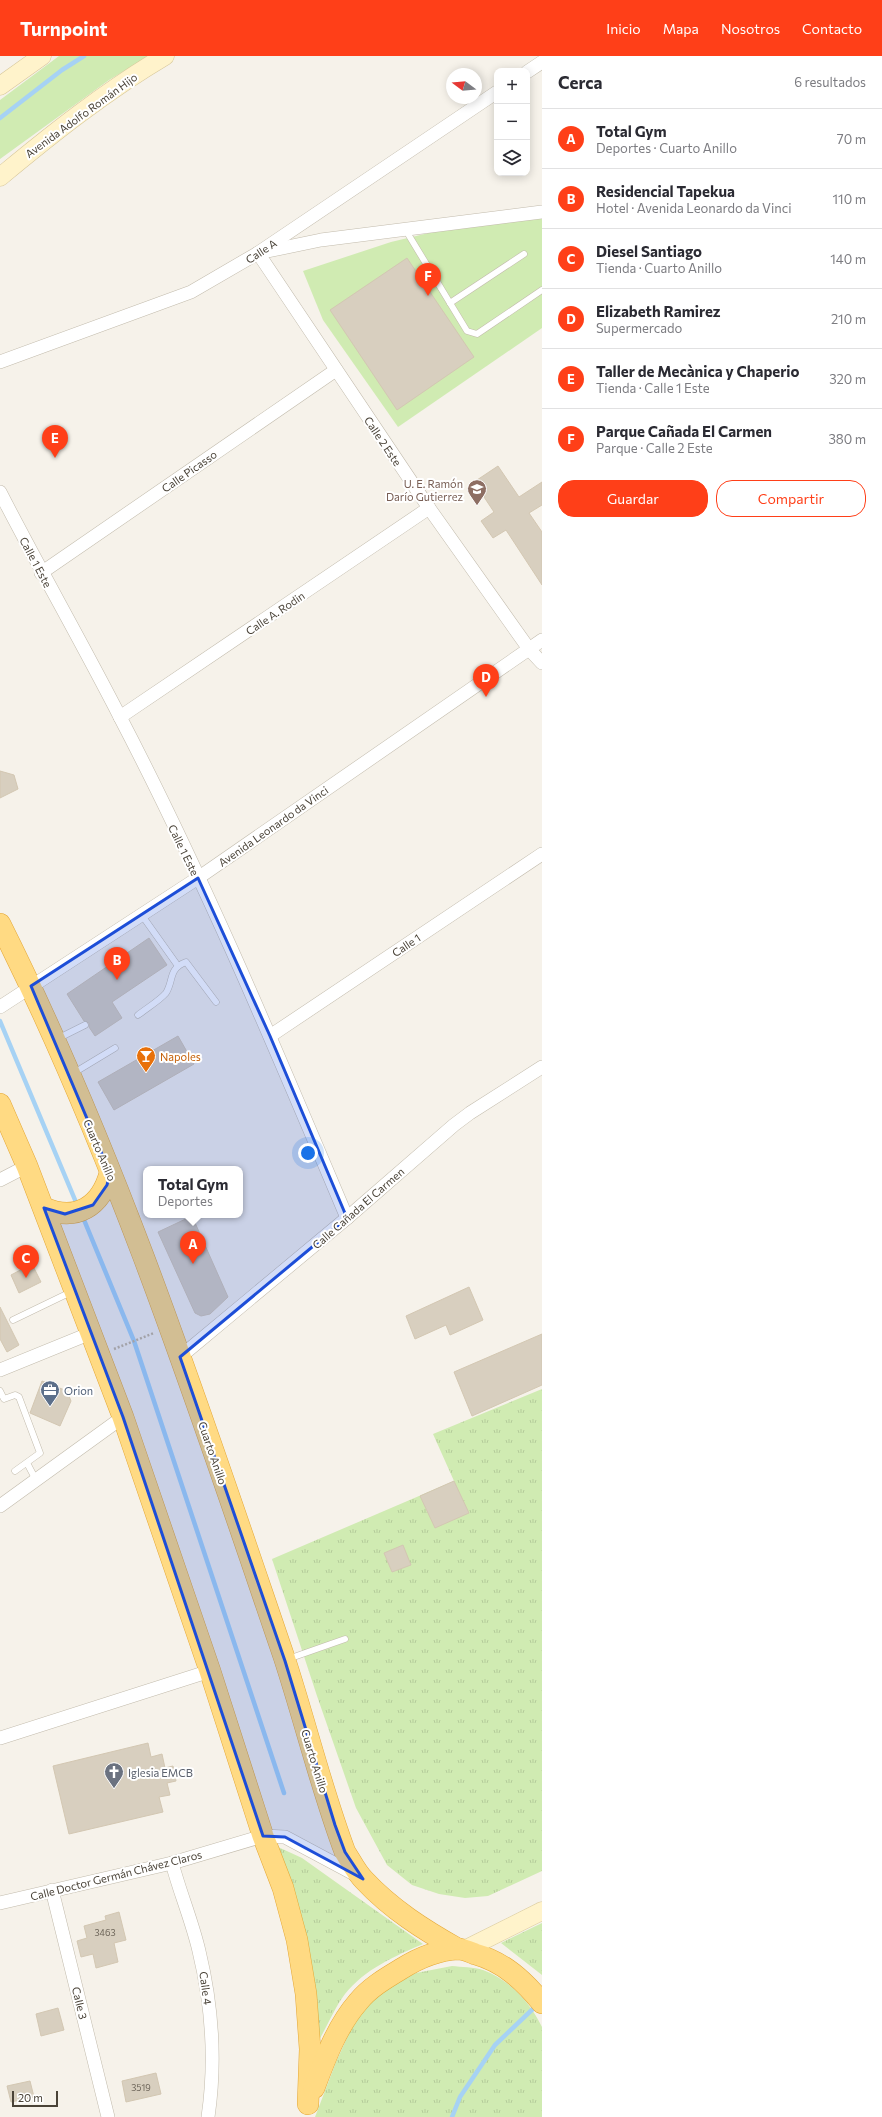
<!DOCTYPE html>
<html lang="es">
<head>
<meta charset="utf-8">
<style>
  :root { --surface:#fff; --page:#f7f7f7; --text:#2b2b33; --muted:#7c7c81; --line:#e1e1e2; --accent:#ff3f18 }
  body { margin:0; font-family:Commissioner,sans-serif; background:var(--page); color:var(--text) }
  .controls { position:absolute; right:12px; top:12px; display:grid; overflow:hidden; border-radius:8px; box-shadow:0 2px 10px #0003 }
  .controls button { width:36px; height:36px; display:grid; place-items:center; padding:0; border:0; border-bottom:1px solid var(--line); background:var(--surface); color:var(--text); font:20px sans-serif }
  .compass { position:absolute; left:446px; top:12px; width:36px; height:36px; border-radius:50%; background:var(--surface); box-shadow:0 2px 10px #0003; rotate:286deg }
  .scale { position:absolute; left:12px; bottom:10px; width:46px; box-sizing:border-box; padding-left:4px; border:2px solid #4a4338; border-top:0; font-size:11px; line-height:14px; white-space:nowrap; color:#4a4338; -webkit-text-stroke:3px #fff; paint-order:stroke }
  .you { position:absolute; left:308px; top:1097px; width:14px; height:14px; margin:-10px; border:3px solid #fff; border-radius:50%; background:#1a73e8; box-shadow:0 0 0 6px #1a73e833 }
  .badge { display:grid; place-items:center; width:26px; height:26px; border-radius:50%; background:var(--accent); color:#fff; font-size:13px; font-weight:700 }
  .pin { position:absolute; translate:-50% -33px; filter:drop-shadow(0 1px 2px #0008) }
  .pin::after { content:''; position:absolute; top:21px; width:14px; height:12px; background:inherit; clip-path:polygon(0 0,100% 0,50% 100%) }
  .popup { position:absolute; left:143px; top:1110px; width:100px; height:52px; box-sizing:border-box; display:grid; place-content:center; border-radius:8px; background:var(--surface); filter:drop-shadow(0 1px 3px #0005); font-size:13px; white-space:nowrap; color:var(--muted) }
  .popup b { font-size:15px; color:var(--text) }
  .popup::after { content:''; position:absolute; left:50%; top:100%; margin-left:-8px; border:8px solid transparent; border-top-color:var(--surface) }
  .list { margin:0; padding:0; list-style:none }
  h2 { display:flex; justify-content:space-between; align-items:center; height:52px; margin:0; padding:0 16px; font-size:17px }
  h2 small { font-size:13px; font-weight:400; color:var(--muted) }
  .list li { display:grid; grid-template-columns:26px 1fr auto; gap:12px; align-items:center; box-sizing:border-box; height:60px; padding:0 16px; border-top:1px solid var(--line) }
  .list b { display:block; font-size:15px; white-space:nowrap }
  .list p { margin:0; font-size:13px; white-space:nowrap; color:var(--muted) }
  .list em { font-size:13px; font-style:normal; color:var(--muted) }
  .actions { display:flex; gap:8px; padding:12px 16px }
  .actions a { flex:1; padding:9px 0; border:1px solid var(--accent); border-radius:16px; text-align:center; font-size:14px; color:var(--accent) }
  .actions .main { background:var(--accent); color:#fff }
  .icon { flex:none; width:22px; height:22px; fill:none; stroke:currentColor; stroke-width:2; stroke-linecap:round; stroke-linejoin:round }
  .map { position:relative; flex:none; width:542px; height:2061px; overflow:hidden }
  header { display:flex; align-items:center; gap:24px; box-sizing:border-box; height:56px; padding:0 20px; background:var(--accent); color:#fff }
  header strong { font-size:19px }
  nav { display:flex; gap:22px; margin-inline-start:auto; font-size:14px }
  main { display:flex }
  aside { flex:1; background:var(--surface) }
  .map>svg:first-child { display:block }
  .grass { fill:url(#grass-tufts) }
  .green { fill:#d0ebb2 }
  .lines { fill:none; stroke-linecap:round; stroke-linejoin:round }
  .stream { stroke:#a6d2f4; stroke-width:4.5 }
  .building { fill:#d8cfbf; stroke:#d3c7b2 }
  .service-casing { stroke:#c2bbac; stroke-width:7 }
  .minor-casing { stroke:#c2bbac; stroke-width:14 }
  .secondary-casing { stroke:#d7c799; stroke-width:19 }
  .trunk-casing { stroke:#e4a736; stroke-width:22 }
  .path { stroke:#c4b79d; stroke-width:2.5; stroke-dasharray:2 2; stroke-linecap:butt }
  .service { stroke:#fff; stroke-width:6 }
  .minor { stroke:#fff; stroke-width:13 }
  .secondary { stroke:#fff3cb; stroke-width:18 }
  .trunk { stroke:#ffda83; stroke-width:21 }
  .marked { fill:#1d4ed8; fill-opacity:0.2; stroke:#1d4ed8; stroke-width:3; stroke-linejoin:round }
  .labels { text-anchor:middle; dominant-baseline:central; stroke-width:4; stroke-linejoin:round; paint-order:stroke }
  .number-label { font-size:9px; fill:#6e665a }
  .street-label { font-size:11px; fill:#4a4338; stroke:#fff }
  .education-label { font-size:11px; fill:#785e54; stroke:#fff; text-anchor:end }
  .food-label { font-size:11px; fill:#c56008; stroke:#fff; text-anchor:start }
  .service-label { font-size:11px; fill:#4e5e75; stroke:#fff; text-anchor:start }
  .worship-label { font-size:11px; fill:#5b616d; stroke:#fff; text-anchor:start }
</style>
</head>
<body>
<header>
<strong>Turnpoint</strong>
<nav><a>Inicio</a><a>Mapa</a><a>Nosotros</a><a>Contacto</a></nav>
</header>
<main>
<div class="map">
<svg width="542" height="2061" viewBox="0 0 542 2061">
  <defs>
    <pattern id="grass-tufts" width="24" height="20" patternUnits="userSpaceOnUse"><rect width="24" height="20" fill="#d0ebb2"/><path d="M3 7l-1-3M5 7V3M7 7l1-3M15 17l-1-3M17 17v-4M19 17l1-3" fill="none" stroke="#b4cb9a"/></pattern>
  </defs>
  <rect width="100%" height="100%" fill="#f6f2ea"/>
  <!-- grass -->
  <g class="grass">
    <path d="M 542,1333 L 542,1815 L 488,1840 L 465,1842 L 439,1838 L 412,1829 L 387,1809 L 356,1752 L 317,1640 L 272,1503 L 454,1425 L 433,1378 Z"/>
    <path d="M 276,1790 L 302,1802 L 423,1888 C 395,1900 365,1913 345,1938 C 335,1951 328,1969 319,1984 L 317,1941 L 306,1892 Z"/>
    <path d="M 542,1867 L 542,1919 L 501,1887 Z"/>
    <path d="M 452,1910 C 461,1911 474,1911 483,1914 C 510,1924 530,1946 542,1971 L 542,2061 L 315,2061 L 336,2006 L 357,1960 L 389,1929 L 416,1917 Z"/>
  </g>
  <!-- green -->
  <g class="green">
    <path d="M 59,0 L 149,0 L 109,24 L 0,103 L 0,44 Z"/>
    <path d="M 542,154 L 542,272 L 398,371 L 323,264 L 303,215 L 391,186 L 520,155 Z"/>
  </g>
  <g class="lines">
    <!-- stream -->
    <g class="stream">
      <path d="M 0,62 L 62,14 L 84,0"/>
      <path d="M 0,965 L 78,1151"/>
      <path d="M 82,1159 L 134,1285 L 284,1737"/>
      <path d="M 452,2061 L 460,2041 L 495,1989 L 537,1949"/>
    </g>
  </g>
  <!-- building -->
  <g class="building">
    <path d="M 407,202 L 474,301 L 397,354 L 330,254 Z"/>
    <path d="M 498,410 L 519,441 L 542,426 L 542,449 L 529,457 L 542,476 L 542,529 L 506,474 L 493,482 L 481,465 L 494,456 L 474,426 Z"/>
    <path d="M 0,715 L 14,719 L 18,733 L 0,742 Z"/>
    <path d="M 149,882 L 167,909 L 112,946 L 122,962 L 95,980 L 89,971 L 89,967 L 84,965 L 67,938 Z"/>
    <path d="M 178,980 L 194,1008 L 114,1054 L 98,1026 Z"/>
    <path d="M 192,1160 L 228,1241 L 210,1258 L 201,1260 L 195,1257 L 158,1176 Z"/>
    <path d="M 32,1208 L 41,1226 L 19,1237 L 11,1219 Z"/>
    <path d="M 469,1231 L 483,1264 L 450,1279 L 446,1269 L 415,1283 L 406,1260 Z"/>
    <path d="M 0,1251 L 19,1289 L 7,1296 L 0,1283 Z"/>
    <path d="M 542,1278 L 542,1329 L 472,1360 L 454,1316 Z"/>
    <path d="M 42,1325 L 67,1335 L 71,1345 L 60,1370 L 30,1357 Z"/>
    <path d="M 454,1425 L 469,1457 L 435,1472 L 420,1440 Z"/>
    <path d="M 403,1489 L 411,1509 L 392,1516 L 384,1497 Z"/>
    <path d="M 148,1687 L 151,1701 L 162,1698 L 165,1712 L 173,1710 L 176,1725 L 167,1727 L 170,1739 L 159,1741 L 163,1756 L 69,1778 L 53,1710 Z"/>
    <path d="M 119,1856 L 126,1884 L 114,1887 L 118,1906 L 96,1912 L 93,1898 L 81,1901 L 77,1885 L 87,1882 L 84,1870 L 106,1864 L 105,1860 Z"/>
    <path d="M 58,1952 L 64,1974 L 41,1980 L 36,1958 Z"/>
    <path d="M 156,2017 L 161,2038 L 126,2046 L 122,2025 Z"/>
    <path d="M 30,2025 L 34,2041 L 11,2046 L 7,2030 Z"/>
  </g>
  <g class="lines">
    <!-- service casing -->
    <g class="service-casing">
      <g id="service">
        <path d="M 405,173 L 467,275 L 477,278 L 542,234"/>
        <path d="M 450,247 L 524,198"/>
        <path d="M 141,858 L 178,910"/>
        <path d="M 138,959 C 147,952 159,945 166,937 C 174,924 168,913 186,906 L 216,946"/>
        <path d="M 57,983 L 85,969"/>
        <path d="M 72,1018 L 115,992"/>
        <path d="M 13,1264 L 71,1236"/>
        <path d="M 0,1335 L 4,1343 L 15,1339 L 19,1341 L 40,1397 L 15,1415"/>
        <path d="M 27,1407 L 36,1424"/>
        <path d="M 288,1603 L 345,1583"/>
      </g>
    </g>
    <!-- minor casing -->
    <g class="minor-casing">
      <g id="minor">
        <path d="M 527,16 L 542,6"/>
        <path d="M 542,156 L 321,184 L 258,197 L 429,452 L 529,593 L 542,607"/>
        <path d="M 0,306 L 191,236 L 258,197 L 497,36"/>
        <path d="M 0,436 C 39,512 81,585 120,661 C 205,824 276,994 347,1162"/>
        <path d="M 41,517 L 336,314"/>
        <path d="M 120,661 L 429,452"/>
        <path d="M 0,951 L 198,822 L 542,584"/>
        <path d="M 270,980 L 542,798"/>
        <path d="M 0,1124 L 27,1110"/>
        <path d="M 180,1301 L 347,1162 L 454,1069 L 470,1057 L 542,1011"/>
        <path d="M 0,1314 L 91,1277"/>
        <path d="M 0,1450 L 123,1361"/>
        <path d="M 0,1682 L 210,1615"/>
        <path d="M 172,1807 C 180,1837 192,1865 199,1895 C 212,1949 216,2006 208,2061"/>
        <path d="M 52,1834 L 108,2061"/>
        <path d="M 0,1847 L 172,1807 L 263,1780 L 285,1781 L 358,1820"/>
      </g>
    </g>
    <!-- secondary casing -->
    <g class="secondary-casing">
      <g id="secondary">
        <path d="M 0,30 L 42,0"/>
        <path d="M 0,121 C 53,77 106,35 165,0"/>
        <path d="M 464,1894 L 542,1855"/>
      </g>
    </g>
    <!-- trunk casing -->
    <g class="trunk-casing">
      <g id="trunk">
        <path d="M 0,868 C 117,1101 200,1355 284,1601 C 305,1665 321,1732 345,1796 C 351,1805 356,1816 364,1824 C 391,1853 424,1874 458,1893"/>
        <path d="M 0,1048 L 27,1110 L 123,1361 L 210,1615 L 263,1780 L 283,1832 L 297,1884 L 306,1938 L 310,1993 L 308,2048"/>
        <path d="M 44,1152 C 77,1166 101,1150 110,1117"/>
        <path d="M 314,2032 C 325,2003 337,1970 358,1946 C 369,1932 386,1922 401,1913 C 417,1903 438,1894 458,1893 C 464,1893 470,1896 475,1898 C 504,1906 524,1925 542,1947"/>
      </g>
    </g>
    <!-- path -->
    <path class="path" d="M 114,1293 L 154,1277"/>
    <!-- service -->
    <use href="#service" class="service"/>
    <!-- minor -->
    <use href="#minor" class="minor"/>
    <!-- secondary -->
    <use href="#secondary" class="secondary"/>
    <!-- trunk -->
    <use href="#trunk" class="trunk"/>
  </g>
  <!-- marked area -->
  <path class="marked" d="M 198,822 L 270,980 L 347,1162 L 180,1301 L 285,1605 L 335,1769 L 345,1796 L 363,1823 L 285,1781 L 263,1780 L 123,1361 L 44,1152 L 65,1158 L 93,1149 L 107,1129 L 110,1117 L 31,930 Z"/>
  <!-- icons -->
  <defs>
    <g id="school-pin" transform="scale(1)"><path d="M0 17L-7.5 6A9.5 9.5 0 1 1 7.5 6Z" fill="#8d6e63" stroke="#fff"/><path d="M0-5L7-2L0 1L-7-2ZM-4 1L0 2.5L4 1V4Q0 6-4 4Z" fill="#fff"/></g>
    <g id="bar-pin" transform="scale(1)"><path d="M0 17L-7.5 6A9.5 9.5 0 1 1 7.5 6Z" fill="#e8710a" stroke="#fff"/><path d="M-6-5H6L.8 .8V4.5H3.5V6h-7V4.5H-.8V.8Z" fill="#fff"/></g>
    <g id="office-pin" transform="scale(1)"><path d="M0 17L-7.5 6A9.5 9.5 0 1 1 7.5 6Z" fill="#5c6f8a" stroke="#fff"/><path d="M-6-3h4V-5.5h4V-3h4V5H-6ZM-1-4.5V-3h2v-1.5ZM-6 0V1H6V0Z" fill="#fff"/></g>
    <g id="church-pin" transform="scale(1)"><path d="M0 17L-7.5 6A9.5 9.5 0 1 1 7.5 6Z" fill="#6b7280" stroke="#fff"/><path d="M-1.2-6h2.4v3.5h3.3v2.4h-3.3V6h-2.4V-.1h-3.3v-2.4h3.3Z" fill="#fff"/></g>
  </defs>
  <g fill-rule="evenodd">
    <use href="#school-pin" x="477" y="433"/>
    <use href="#bar-pin" x="146" y="1000"/>
    <use href="#office-pin" x="50" y="1334"/>
    <use href="#church-pin" x="114" y="1716"/>
  </g>
  <g class="labels">
    <!-- number labels -->
    <g class="number-label">
      <text x="105" y="1876">3463</text>
      <text x="141" y="2031">3519</text>
    </g>
    <!-- street labels -->
    <g class="street-label">
      <text transform="translate(81 59) rotate(-36)">Avenida Adolfo Román Hijo</text>
      <text transform="translate(261 195) rotate(-33)">Calle A</text>
      <text transform="translate(383 385) rotate(56)">Calle 2 Este</text>
      <text transform="translate(189 415) rotate(-35)">Calle Picasso</text>
      <text transform="translate(36 506) rotate(62)">Calle 1 Este</text>
      <text transform="translate(275 557) rotate(-34)">Calle A. Rodin</text>
      <text transform="translate(273 770) rotate(-35)">Avenida Leonardo da Vinci</text>
      <text transform="translate(184 794) rotate(64)">Calle 1 Este</text>
      <text transform="translate(406 889) rotate(-34)">Calle 1</text>
      <text transform="translate(100 1094) rotate(67)">Cuarto Anillo</text>
      <text transform="translate(358 1152) rotate(-41)">Calle Cañada El Carmen</text>
      <text transform="translate(213 1397) rotate(71)">Cuarto Anillo</text>
      <text transform="translate(315 1705) rotate(73)">Cuarto Anillo</text>
      <text transform="translate(116 1819) rotate(-14)">Calle Doctor Germán Chávez Claros</text>
      <text transform="translate(206 1932) rotate(82)">Calle 4</text>
      <text transform="translate(80 1947) rotate(76)">Calle 3</text>
    </g>
    <!-- education labels -->
    <g class="education-label">
      <text x="463" y="427">U. E. Ramón<tspan x="463" dy="13">Darío Gutierrez</tspan></text>
    </g>
    <!-- food labels -->
    <g class="food-label">
      <text x="160" y="1000">Napoles</text>
    </g>
    <!-- service labels -->
    <g class="service-label">
      <text x="64" y="1334">Orion</text>
    </g>
    <!-- worship labels -->
    <g class="worship-label">
      <text x="128" y="1716">Iglesia EMCB</text>
    </g>
  </g>
</svg>
<div class="controls">
<button>+</button>
<button>−</button>
<button><svg class="icon" aria-label="layers" viewBox="0 0 24 24"><path d="M12 4l9 5-9 5-9-5zM3 14l9 5 9-5"/></svg></button>
</div>
<svg class="compass" viewBox="-18 -18 36 36"><path d="M0-13l5 13h-10z" fill="#e53935"/><path d="M0 13l5-13h-10z" fill="#7c7c81"/></svg>
<div class="scale">20 m</div>
<div class="you"></div>
<div class="pin badge" style="left:193px;top:1208px">A</div>
<div class="popup"><b>Total Gym</b>Deportes</div>
<div class="pin badge" style="left:117px;top:924px">B</div>
<div class="pin badge" style="left:26px;top:1222px">C</div>
<div class="pin badge" style="left:486px;top:641px">D</div>
<div class="pin badge" style="left:55px;top:402px">E</div>
<div class="pin badge" style="left:428px;top:240px">F</div>
</div>
<aside>
<h2>Cerca<small>6 resultados</small></h2>
<ul class="list">
<li><span class="badge">A</span><div><b>Total Gym</b><p>Deportes · Cuarto Anillo</p></div><em>70 m</em></li>
<li><span class="badge">B</span><div><b>Residencial Tapekua</b><p>Hotel · Avenida Leonardo da Vinci</p></div><em>110 m</em></li>
<li><span class="badge">C</span><div><b>Diesel Santiago</b><p>Tienda · Cuarto Anillo</p></div><em>140 m</em></li>
<li><span class="badge">D</span><div><b>Elizabeth Ramirez</b><p>Supermercado</p></div><em>210 m</em></li>
<li><span class="badge">E</span><div><b>Taller de Mecànica y Chaperio</b><p>Tienda · Calle 1 Este</p></div><em>320 m</em></li>
<li><span class="badge">F</span><div><b>Parque Cañada El Carmen</b><p>Parque · Calle 2 Este</p></div><em>380 m</em></li>
</ul>
<div class="actions"><a class="main">Guardar</a><a>Compartir</a></div>
</aside>
</main>
</body>
</html>
